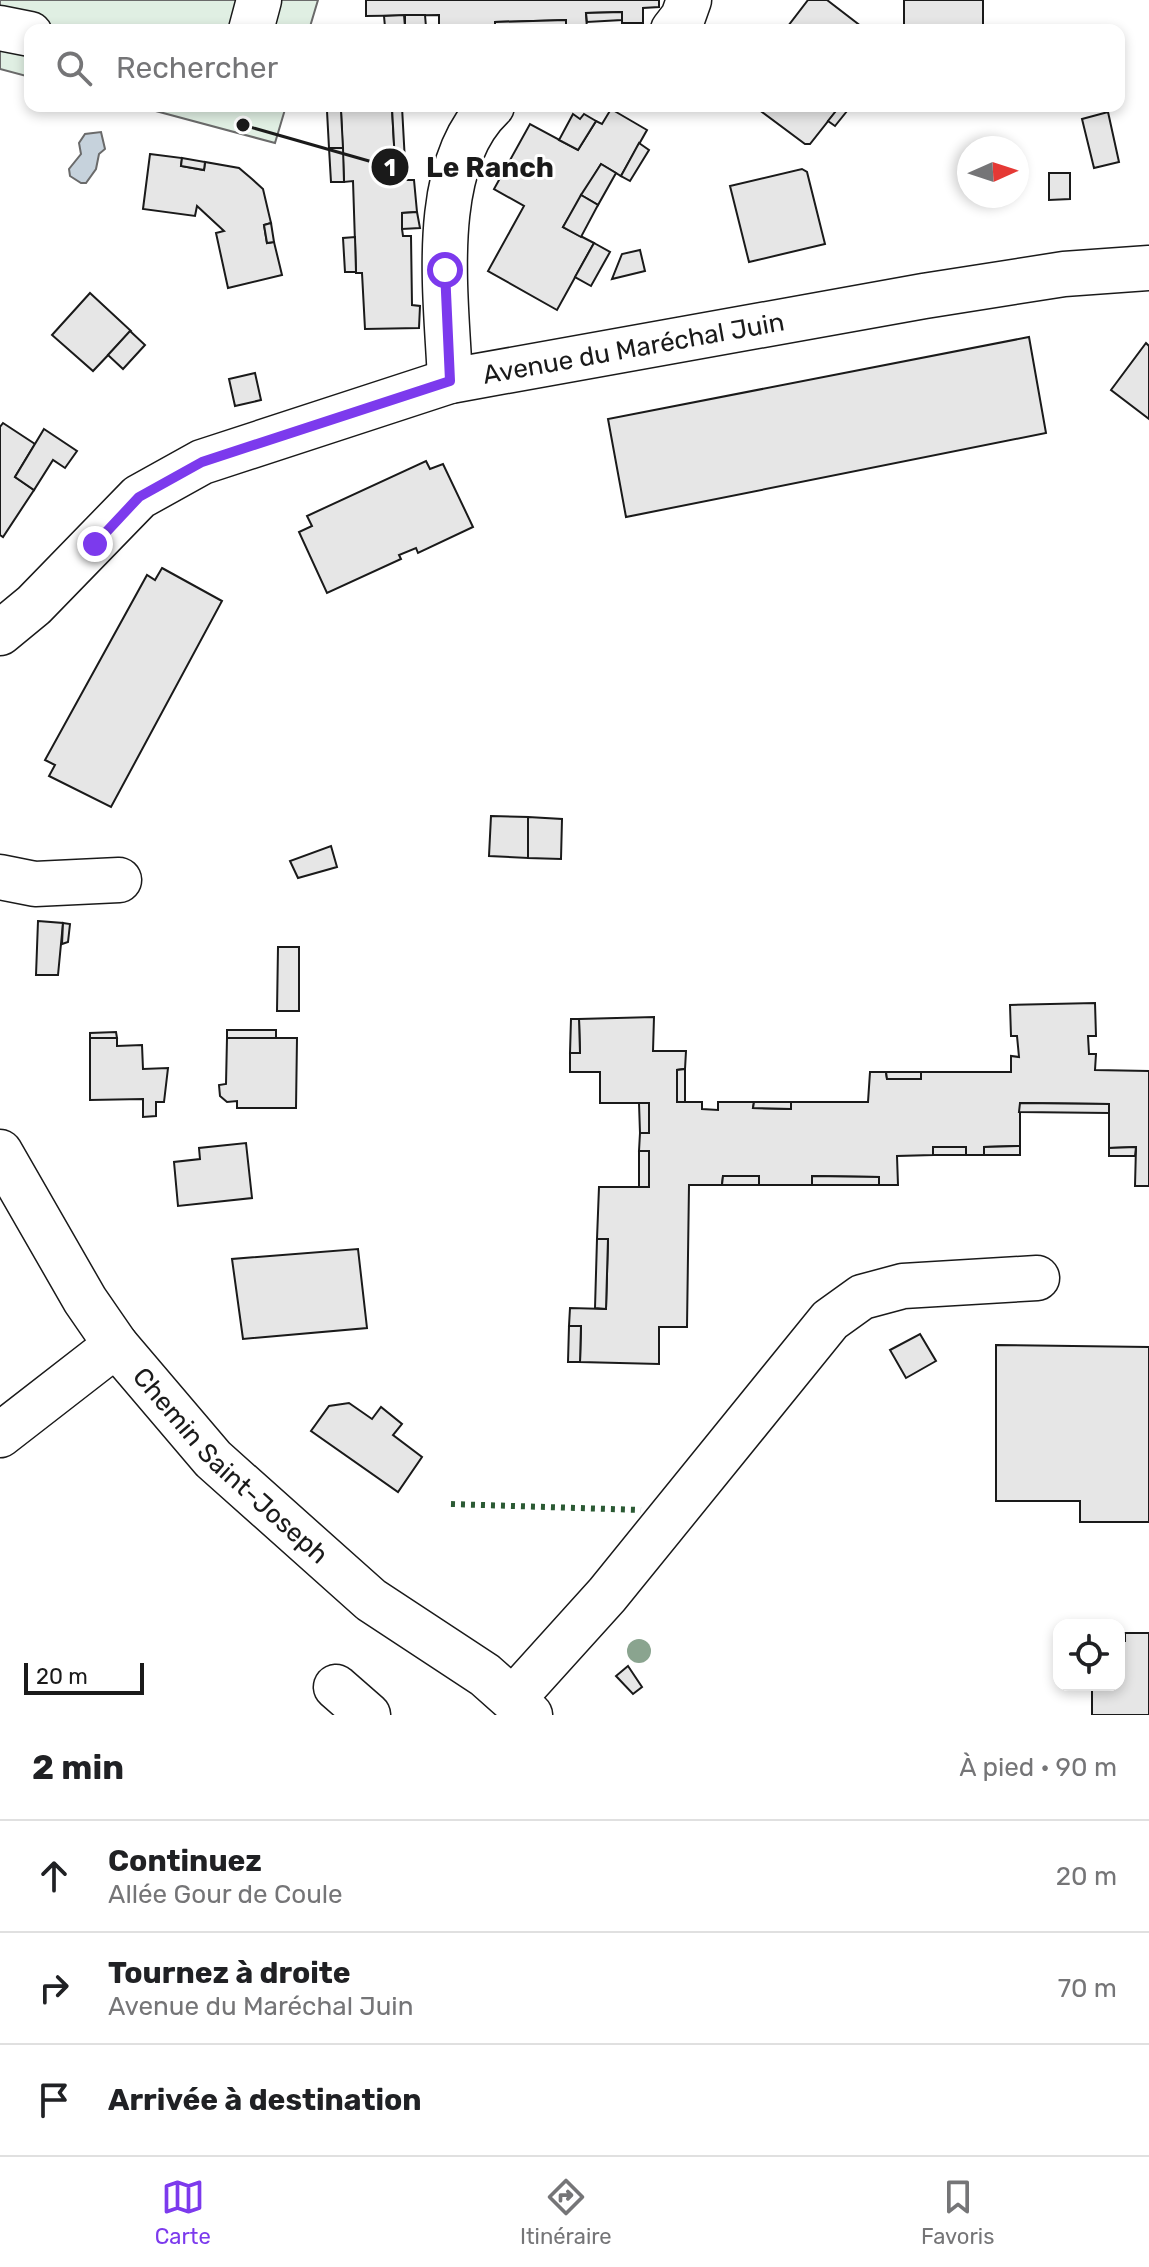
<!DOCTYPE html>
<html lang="fr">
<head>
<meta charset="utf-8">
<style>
  :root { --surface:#fff; --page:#f2f2f2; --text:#202124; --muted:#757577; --line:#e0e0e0; --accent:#7c3aed }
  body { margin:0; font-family:Rubik,sans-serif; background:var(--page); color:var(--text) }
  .controls { position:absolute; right:24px; bottom:24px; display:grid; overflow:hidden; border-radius:16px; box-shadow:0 4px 12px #0003 }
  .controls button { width:72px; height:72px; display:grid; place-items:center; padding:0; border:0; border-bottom:2px solid var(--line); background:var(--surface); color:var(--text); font:40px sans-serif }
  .compass { position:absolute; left:957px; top:136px; width:72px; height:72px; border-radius:50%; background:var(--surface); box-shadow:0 4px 12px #0003; rotate:87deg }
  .scale { position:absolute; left:24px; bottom:20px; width:120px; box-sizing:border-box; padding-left:8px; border:4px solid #1a1a1a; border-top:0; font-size:22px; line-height:28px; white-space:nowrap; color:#1a1a1a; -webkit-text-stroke:6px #fff; paint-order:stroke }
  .stop { position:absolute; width:24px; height:24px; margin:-18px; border:6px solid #7c3aed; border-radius:50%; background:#fff }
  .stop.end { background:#7c3aed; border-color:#fff; box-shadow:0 2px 8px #0008 }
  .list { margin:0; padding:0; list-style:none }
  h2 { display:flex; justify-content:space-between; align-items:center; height:104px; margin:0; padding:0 32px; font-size:34px }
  h2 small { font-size:26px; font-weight:400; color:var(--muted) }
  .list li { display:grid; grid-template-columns:52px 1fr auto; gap:24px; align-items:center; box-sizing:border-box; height:112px; padding:0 32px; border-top:2px solid var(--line) }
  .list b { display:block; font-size:30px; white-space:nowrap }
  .list p { margin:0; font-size:26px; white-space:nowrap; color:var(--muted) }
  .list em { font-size:26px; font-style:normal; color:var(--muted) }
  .icon { flex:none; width:44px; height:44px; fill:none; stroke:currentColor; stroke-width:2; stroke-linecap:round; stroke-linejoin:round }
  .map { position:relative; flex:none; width:1149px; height:1715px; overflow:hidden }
  .search { position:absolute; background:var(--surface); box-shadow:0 4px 12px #0003; left:24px; right:24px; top:24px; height:88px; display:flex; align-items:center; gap:20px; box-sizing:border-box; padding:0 28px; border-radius:16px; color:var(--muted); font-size:30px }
  .sheet { height:440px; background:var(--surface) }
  nav { display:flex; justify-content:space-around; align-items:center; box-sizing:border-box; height:112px; border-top:2px solid var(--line); background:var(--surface); font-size:22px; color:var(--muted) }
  nav a { display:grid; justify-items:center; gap:4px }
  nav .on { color:var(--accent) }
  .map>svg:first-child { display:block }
  .green { fill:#e0efe3; stroke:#6a6a6a; stroke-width:2 }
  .water { fill:#c6d2dc; stroke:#6a6a6a; stroke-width:2 }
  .building { fill:#e6e6e6; stroke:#1a1a1a; stroke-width:2 }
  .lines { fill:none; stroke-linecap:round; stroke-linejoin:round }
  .minor-casing { stroke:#1a1a1a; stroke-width:47 }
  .major-casing { stroke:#1a1a1a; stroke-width:47 }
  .minor { stroke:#fff; stroke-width:44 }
  .major { stroke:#fff; stroke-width:44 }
  .hedge { stroke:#2b5a34; stroke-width:6; stroke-dasharray:4 6; stroke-linecap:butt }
  .tree { fill:#8aa48f }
  .route { stroke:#7c3aed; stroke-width:10 }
  .labels { text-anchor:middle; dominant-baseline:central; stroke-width:6; stroke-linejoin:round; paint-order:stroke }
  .street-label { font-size:26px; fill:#1a1a1a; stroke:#fff }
  .leader { fill:none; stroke:#1a1a1a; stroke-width:3 }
  .callout-dot { fill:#1a1a1a; stroke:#fff; stroke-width:3 }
  .mark-label { font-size:24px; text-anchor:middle; font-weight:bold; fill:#fff }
  .callout-label { font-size:28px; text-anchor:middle; font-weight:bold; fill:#1a1a1a; stroke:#fff; stroke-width:6; stroke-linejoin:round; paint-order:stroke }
</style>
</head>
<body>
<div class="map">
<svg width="1149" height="1715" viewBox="0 0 1149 1715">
  <rect width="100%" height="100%" fill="#fff"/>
  <!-- green -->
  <g class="green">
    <path d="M 0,0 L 318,0 L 309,30 L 30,30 L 30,77 L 0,69 Z"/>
    <path d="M 137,106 L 286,106 L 275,143 Z"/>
  </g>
  <!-- water -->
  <path class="water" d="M 101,132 L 105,149 L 99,154 L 96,169 L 86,183 L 81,183 L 70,176 L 69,169 L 81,154 L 79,143 L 85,134 Z"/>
  <!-- building -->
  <g class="building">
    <path d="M 366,0 L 659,0 L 659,7 L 643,8 L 643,23 L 622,23 L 622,12 L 586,13 L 587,30 L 566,30 L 566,20 L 495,22 L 495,30 L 475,30 L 475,27 L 439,27 L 439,15 L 366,16 Z"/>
    <path d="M 808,0 L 827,0 L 866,30 L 785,30 Z"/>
    <rect x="904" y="0" width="79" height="30"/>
    <path d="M 622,12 L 622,20 L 587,22 L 586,13 Z"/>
    <path d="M 404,15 L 405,27 L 385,27 L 384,16 Z"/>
    <path d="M 405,15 L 425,15 L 426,27 L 405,27 Z"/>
    <path d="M 566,20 L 566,30 L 495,30 L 495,22 Z"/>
    <path d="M 350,106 L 402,106 L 392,108 L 396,180 L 414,180 L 417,212 L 402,213 L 402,229 L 403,236 L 411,236 L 412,305 L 420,306 L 419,328 L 365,329 L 362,273 L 356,273 L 353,181 L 344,182 L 341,111 L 350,110 Z"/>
    <path d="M 754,106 L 840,106 L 810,144 L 805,144 Z"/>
    <path d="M 840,106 L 851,106 L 835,126 L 828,121 Z"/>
    <path d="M 402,107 L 406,180 L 396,180 L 392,108 Z"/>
    <path d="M 611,109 L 647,130 L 621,176 L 601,164 L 563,227 L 594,243 L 557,310 L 488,271 L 524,206 L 494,189 L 530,124 L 578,150 L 596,121 L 602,124 Z"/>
    <path d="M 327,111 L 341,111 L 343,148 L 329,148 Z"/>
    <path d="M 1108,112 L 1119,162 L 1094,168 L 1082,119 Z"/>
    <path d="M 573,114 L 580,119 L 584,114 L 596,121 L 578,150 L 559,140 Z"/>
    <path d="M 639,143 L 649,150 L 630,181 L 621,176 Z"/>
    <path d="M 329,148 L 343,148 L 344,182 L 331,182 Z"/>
    <path d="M 150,154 L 182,158 L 181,166 L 204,170 L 205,162 L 239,168 L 252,179 L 263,189 L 271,223 L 264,225 L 267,243 L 274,242 L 282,275 L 228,288 L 216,233 L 224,231 L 197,206 L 195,216 L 143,209 Z"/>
    <path d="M 182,158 L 205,162 L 204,170 L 181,166 Z"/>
    <path d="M 601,164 L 616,173 L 598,205 L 581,195 Z"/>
    <path d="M 802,169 L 807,172 L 825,244 L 749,262 L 730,186 Z"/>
    <path d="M 1049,173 L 1070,173 L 1070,199 L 1049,200 Z"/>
    <path d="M 581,195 L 598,205 L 581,237 L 563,227 Z"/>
    <path d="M 417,212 L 420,228 L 402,229 L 402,213 Z"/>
    <path d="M 271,223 L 274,242 L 267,243 L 264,225 Z"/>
    <path d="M 355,237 L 356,272 L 345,272 L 343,238 Z"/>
    <path d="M 594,243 L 610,252 L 591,286 L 575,277 Z"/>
    <path d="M 640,250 L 645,271 L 612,279 L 622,254 Z"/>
    <path d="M 90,293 L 131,331 L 93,371 L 52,335 Z"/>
    <path d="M 130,331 L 145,345 L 123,369 L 108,355 Z"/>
    <path d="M 1029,337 L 1046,433 L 626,517 L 608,419 Z"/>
    <path d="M 1146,343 L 1149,346 L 1149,419 L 1111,390 Z"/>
    <path d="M 255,373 L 261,400 L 235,406 L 229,379 Z"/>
    <path d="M 3,423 L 35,444 L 15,477 L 34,490 L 3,537 L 0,535 L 0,427 Z"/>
    <path d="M 44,429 L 77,451 L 65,468 L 53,460 L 34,490 L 15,477 Z"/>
    <path d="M 426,461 L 430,469 L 443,464 L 473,527 L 418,553 L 416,548 L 399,555 L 401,559 L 327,593 L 299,532 L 312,526 L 307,516 Z"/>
    <path d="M 162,568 L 222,601 L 111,807 L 49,776 L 55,765 L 45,760 L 147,575 L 155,580 Z"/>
    <path d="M 491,816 L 528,817 L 528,858 L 489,856 Z"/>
    <path d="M 528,817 L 562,819 L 561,859 L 528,858 Z"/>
    <path d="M 331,846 L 337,867 L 298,878 L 290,861 Z"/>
    <path d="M 38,921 L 63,923 L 58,975 L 36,975 Z"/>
    <path d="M 63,923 L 70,924 L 68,942 L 62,944 Z"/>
    <path d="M 278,947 L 299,947 L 299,1011 L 277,1011 Z"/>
    <path d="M 1095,1003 L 1096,1036 L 1088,1036 L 1089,1054 L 1096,1054 L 1095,1070 L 1149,1071 L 1149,1186 L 1135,1186 L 1136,1147 L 1109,1148 L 1109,1104 L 1020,1103 L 1020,1146 L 984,1147 L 984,1155 L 966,1155 L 966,1147 L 933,1147 L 933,1155 L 897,1156 L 898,1185 L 879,1185 L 879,1177 L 812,1176 L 812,1185 L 759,1185 L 759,1176 L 723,1176 L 722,1185 L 689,1185 L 687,1327 L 659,1327 L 659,1364 L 580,1362 L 581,1326 L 569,1326 L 570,1308 L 606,1309 L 608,1239 L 597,1239 L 599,1187 L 649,1187 L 649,1151 L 639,1151 L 640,1133 L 649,1133 L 649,1103 L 600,1103 L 600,1072 L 570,1072 L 570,1053 L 580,1053 L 579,1019 L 654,1017 L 653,1051 L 686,1051 L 685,1069 L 677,1070 L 677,1102 L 702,1102 L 702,1109 L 718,1110 L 718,1102 L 754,1102 L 753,1108 L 791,1109 L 791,1102 L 868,1102 L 870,1072 L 886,1072 L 887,1079 L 921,1079 L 921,1072 L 1011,1072 L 1011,1056 L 1019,1057 L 1017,1036 L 1011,1036 L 1010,1005 Z"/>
    <path d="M 571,1019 L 579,1019 L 580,1053 L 570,1053 Z"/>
    <rect x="227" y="1030" width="49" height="8"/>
    <path d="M 116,1032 L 117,1038 L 90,1038 L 90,1033 Z"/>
    <path d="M 90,1038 L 117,1038 L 117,1046 L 142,1045 L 143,1069 L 168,1068 L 164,1102 L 156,1102 L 156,1116 L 143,1117 L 143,1099 L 90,1100 Z"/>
    <path d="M 227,1038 L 297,1038 L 296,1108 L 237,1108 L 237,1101 L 227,1102 L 220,1096 L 219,1085 L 226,1084 Z"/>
    <path d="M 685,1069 L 685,1102 L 677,1102 L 677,1070 Z"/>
    <path d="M 886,1072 L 921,1072 L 921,1079 L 887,1079 Z"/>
    <path d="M 754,1102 L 791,1102 L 791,1109 L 753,1108 Z"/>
    <path d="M 639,1103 L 649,1103 L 649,1133 L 640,1133 Z"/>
    <path d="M 1020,1103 L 1109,1104 L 1109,1113 L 1019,1112 Z"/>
    <path d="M 246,1143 L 252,1198 L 178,1206 L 174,1162 L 200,1159 L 199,1148 Z"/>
    <path d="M 1020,1146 L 1020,1155 L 984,1155 L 984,1147 Z"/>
    <rect x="933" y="1147" width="33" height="8"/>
    <path d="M 1136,1147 L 1135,1156 L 1109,1156 L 1109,1148 Z"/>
    <rect x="639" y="1151" width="10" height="36"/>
    <path d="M 723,1176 L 759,1176 L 759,1185 L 722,1185 Z"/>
    <path d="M 812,1176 L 879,1177 L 879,1185 L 812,1185 Z"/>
    <path d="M 597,1239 L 608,1239 L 606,1309 L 595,1308 Z"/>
    <path d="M 358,1249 L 367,1328 L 243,1339 L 232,1259 Z"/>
    <path d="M 569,1326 L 581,1326 L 580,1362 L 568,1362 Z"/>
    <path d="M 920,1334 L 936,1361 L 906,1378 L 890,1350 Z"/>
    <path d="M 996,1345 L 1149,1347 L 1149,1522 L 1080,1522 L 1080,1501 L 996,1501 Z"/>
    <path d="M 349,1403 L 372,1419 L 381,1407 L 402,1424 L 393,1435 L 422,1457 L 398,1492 L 311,1431 L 329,1406 Z"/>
    <path d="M 1125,1633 L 1149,1633 L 1149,1715 L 1092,1715 L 1092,1685 L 1119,1685 L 1119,1641 L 1125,1641 Z"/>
    <path d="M 628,1666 L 642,1687 L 633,1694 L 616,1676 Z"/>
  </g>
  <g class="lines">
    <!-- minor casing -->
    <g class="minor-casing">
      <g id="minor">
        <path d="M 0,28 L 30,34"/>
        <path d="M 251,30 L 259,0"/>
        <path d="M 673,30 L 683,17 L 689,0"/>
        <path d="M 450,381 C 447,300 427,167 492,106"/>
        <path id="s1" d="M 0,633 L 34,605 L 139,497 L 202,462 L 450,381 L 924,296 L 1064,274 L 1149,268"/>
        <path d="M 0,877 L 35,884 L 119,880"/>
        <path d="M 0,1435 L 116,1345"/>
        <path d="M 336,1687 L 368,1715"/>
        <path d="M 513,1699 L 607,1595 L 830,1320 L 862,1297 L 903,1286 L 1037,1278"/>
      </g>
    </g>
    <!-- major casing -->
    <g class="major-casing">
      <g id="major">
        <path id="s2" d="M 0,1152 L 85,1300 L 116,1345 L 213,1459 L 371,1600 L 485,1675 L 530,1715"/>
      </g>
    </g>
    <!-- minor -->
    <use href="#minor" class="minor"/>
    <!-- major -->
    <use href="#major" class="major"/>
    <!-- hedge -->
    <path class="hedge" d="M 451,1504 L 641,1510"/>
  </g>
  <!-- trees -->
  <circle class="tree" cx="639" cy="1651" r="12"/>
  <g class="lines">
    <!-- route -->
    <path class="route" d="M 95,544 L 139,497 L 202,462 L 450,381 L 445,270"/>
  </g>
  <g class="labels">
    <!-- street labels -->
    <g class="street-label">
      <text stroke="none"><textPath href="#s1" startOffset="714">Avenue du Maréchal Juin</textPath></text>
      <text stroke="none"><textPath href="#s2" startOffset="392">Chemin Saint-Joseph</textPath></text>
    </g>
  </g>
  <!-- callouts -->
  <path class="leader" d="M243 125L390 167"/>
  <g class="callout-dot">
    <circle cx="243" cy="125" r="8"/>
    <circle cx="390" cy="167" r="20"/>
  </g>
  <g class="mark-label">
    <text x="390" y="176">1</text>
  </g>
  <g class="callout-label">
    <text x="490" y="177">Le Ranch</text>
  </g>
</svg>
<div class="controls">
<button><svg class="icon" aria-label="locate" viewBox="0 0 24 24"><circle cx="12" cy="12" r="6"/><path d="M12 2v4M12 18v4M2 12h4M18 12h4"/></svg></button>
</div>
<svg class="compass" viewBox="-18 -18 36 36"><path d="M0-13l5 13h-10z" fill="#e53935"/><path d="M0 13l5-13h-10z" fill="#757577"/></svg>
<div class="scale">20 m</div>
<div class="stop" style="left:445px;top:270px"></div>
<div class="stop end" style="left:95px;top:544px"></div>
<div class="search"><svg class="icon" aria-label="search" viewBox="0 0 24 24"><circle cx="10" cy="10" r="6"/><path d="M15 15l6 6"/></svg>Rechercher</div>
</div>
<section class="sheet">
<h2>2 min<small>À pied · 90 m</small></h2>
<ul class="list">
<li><svg class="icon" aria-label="ahead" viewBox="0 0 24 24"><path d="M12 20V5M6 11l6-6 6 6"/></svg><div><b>Continuez</b><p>Allée Gour de Coule</p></div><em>20 m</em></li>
<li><svg class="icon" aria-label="right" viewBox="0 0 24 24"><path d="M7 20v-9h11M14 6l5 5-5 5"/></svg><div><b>Tournez à droite</b><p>Avenue du Maréchal Juin</p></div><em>70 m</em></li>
<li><svg class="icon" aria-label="arrive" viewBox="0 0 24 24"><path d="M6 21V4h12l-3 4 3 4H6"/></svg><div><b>Arrivée à destination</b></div></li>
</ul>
</section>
<nav>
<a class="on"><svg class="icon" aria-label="map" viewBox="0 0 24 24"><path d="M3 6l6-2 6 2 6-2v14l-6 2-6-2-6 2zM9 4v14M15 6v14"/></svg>Carte</a>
<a><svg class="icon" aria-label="directions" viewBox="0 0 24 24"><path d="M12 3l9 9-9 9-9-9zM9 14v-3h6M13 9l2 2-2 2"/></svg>Itinéraire</a>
<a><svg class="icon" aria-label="saved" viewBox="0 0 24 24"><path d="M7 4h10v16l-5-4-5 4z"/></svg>Favoris</a>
</nav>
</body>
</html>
